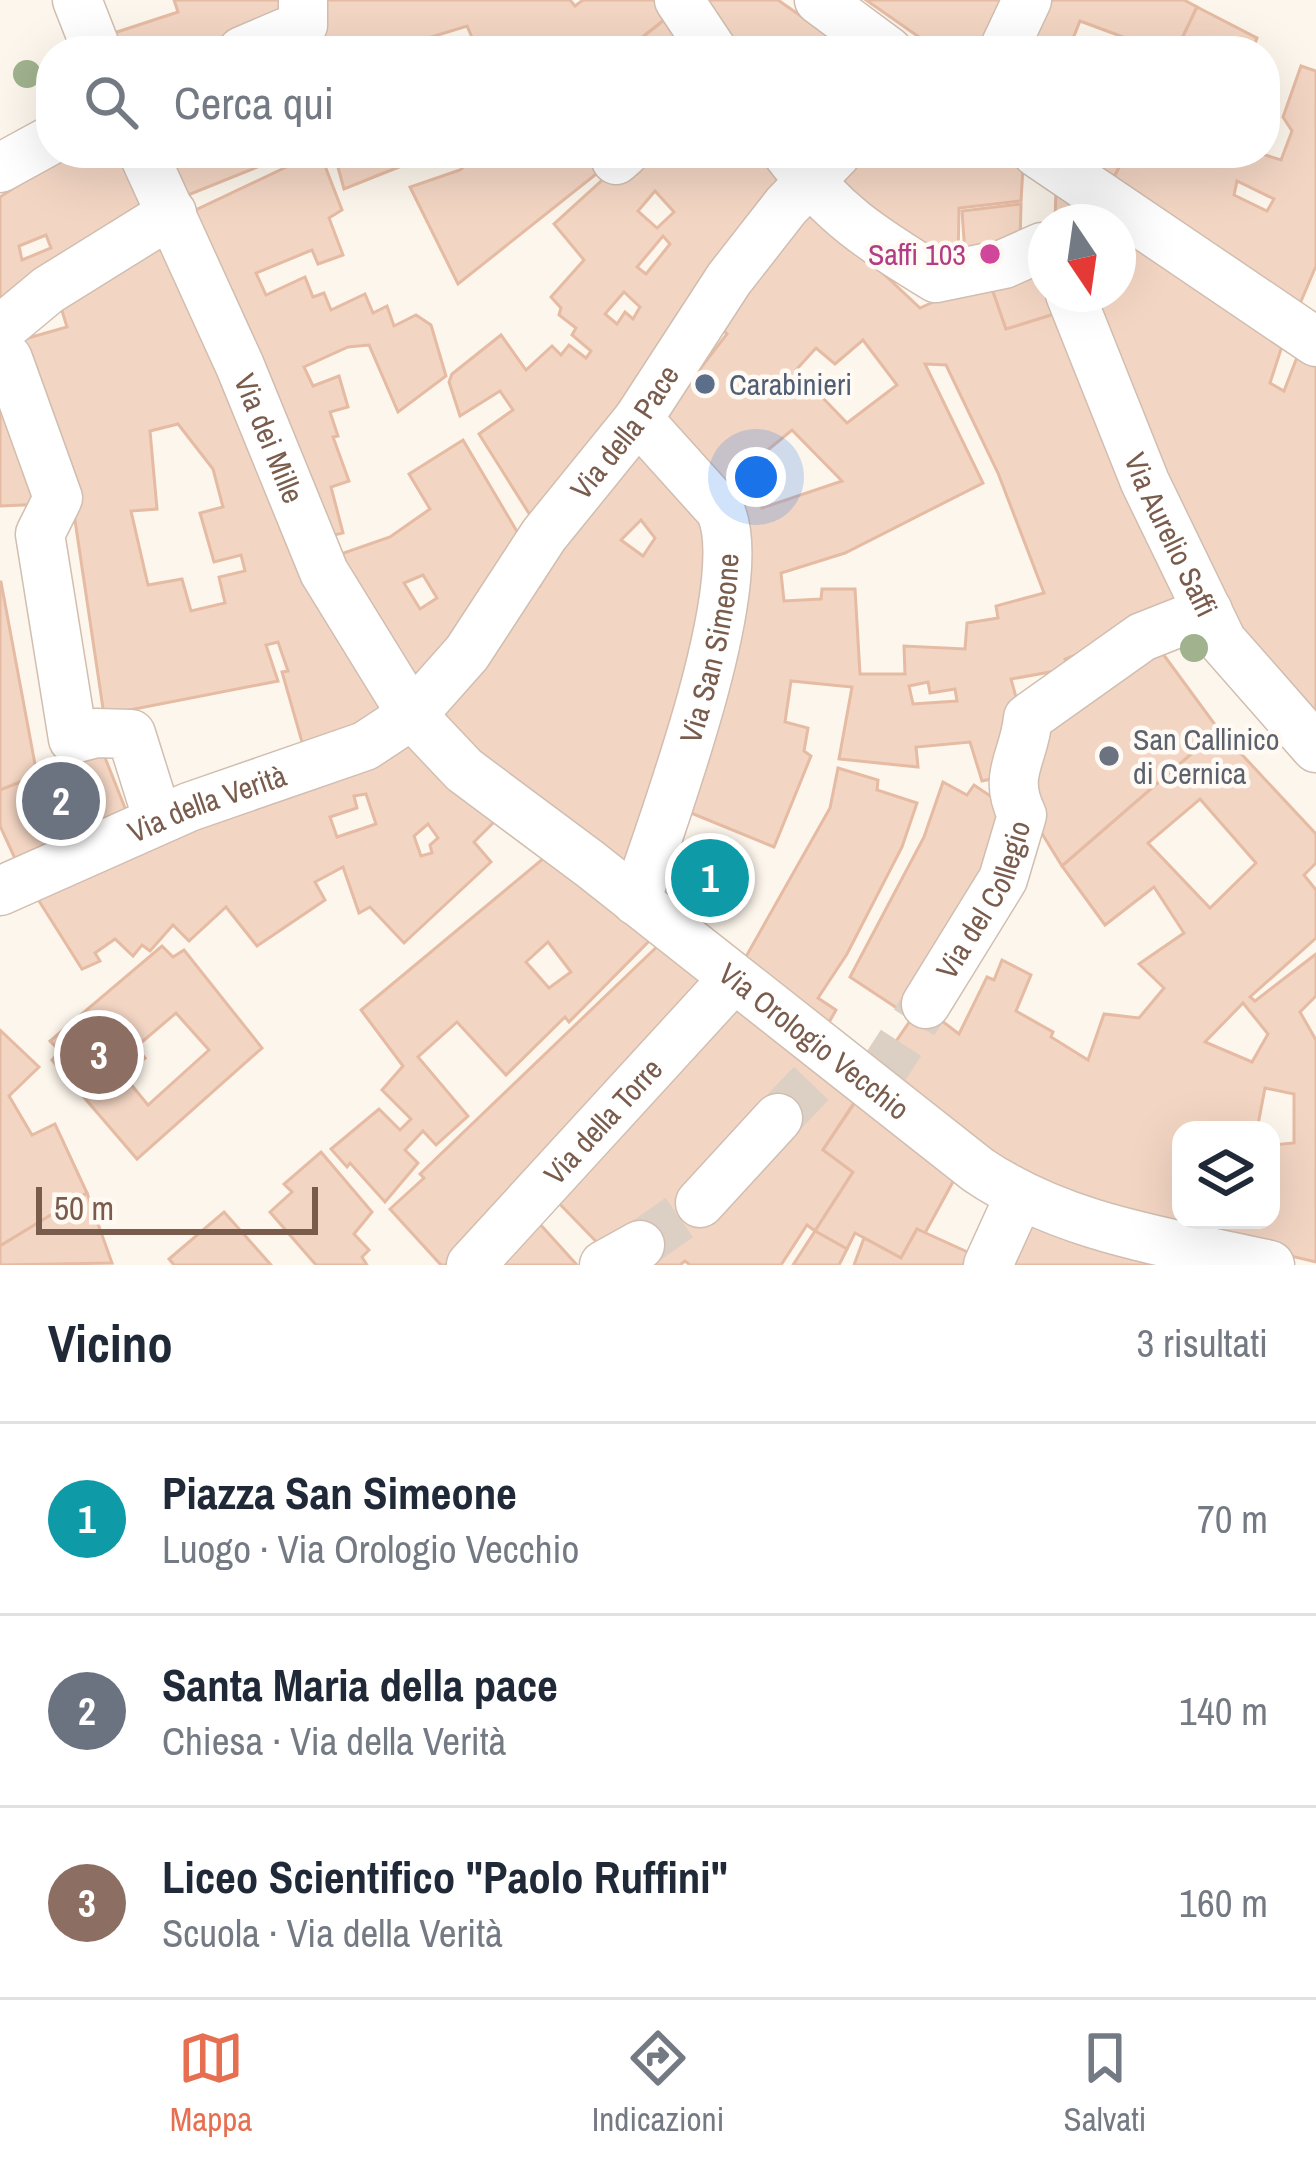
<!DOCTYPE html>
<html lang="it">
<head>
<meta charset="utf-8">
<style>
  :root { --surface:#fff; --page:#f2f2f3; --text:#1f2937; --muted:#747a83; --line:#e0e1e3; --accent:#e76f51 }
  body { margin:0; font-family:"Archivo Narrow",sans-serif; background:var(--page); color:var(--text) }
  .controls { position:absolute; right:36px; bottom:36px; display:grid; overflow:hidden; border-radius:24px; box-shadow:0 12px 48px #0002 }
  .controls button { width:108px; height:108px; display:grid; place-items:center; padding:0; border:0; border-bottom:3px solid var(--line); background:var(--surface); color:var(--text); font:60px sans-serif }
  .compass { position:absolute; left:1028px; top:204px; width:108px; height:108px; border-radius:50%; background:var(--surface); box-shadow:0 12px 48px #0002; rotate:167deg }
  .scale { position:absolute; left:36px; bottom:30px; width:282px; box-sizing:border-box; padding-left:12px; border:6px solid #7a5c4d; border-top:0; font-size:33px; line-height:42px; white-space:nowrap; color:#7a5c4d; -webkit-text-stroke:9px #fffaf3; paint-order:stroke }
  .you { position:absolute; left:756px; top:477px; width:42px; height:42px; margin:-30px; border:9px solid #fff; border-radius:50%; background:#1a73e8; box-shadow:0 0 0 18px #1a73e833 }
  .badge { display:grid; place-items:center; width:78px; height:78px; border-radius:50%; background:var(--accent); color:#fff; font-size:39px; font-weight:700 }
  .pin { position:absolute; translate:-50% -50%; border:6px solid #fff; box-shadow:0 3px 12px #0006 }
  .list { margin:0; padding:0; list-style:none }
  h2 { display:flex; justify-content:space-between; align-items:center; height:156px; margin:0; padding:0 48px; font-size:51px }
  h2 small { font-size:39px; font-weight:400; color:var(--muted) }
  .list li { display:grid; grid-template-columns:78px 1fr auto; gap:36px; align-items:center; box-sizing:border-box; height:192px; padding:0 48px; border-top:3px solid var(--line) }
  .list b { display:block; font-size:45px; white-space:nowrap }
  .list p { margin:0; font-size:39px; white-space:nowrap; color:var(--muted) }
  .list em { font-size:39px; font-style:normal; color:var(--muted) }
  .icon { flex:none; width:66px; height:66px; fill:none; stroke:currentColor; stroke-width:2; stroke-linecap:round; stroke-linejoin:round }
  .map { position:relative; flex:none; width:1316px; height:1265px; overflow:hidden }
  .search { position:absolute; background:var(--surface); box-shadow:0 12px 48px #0002; left:36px; right:36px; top:36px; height:132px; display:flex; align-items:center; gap:30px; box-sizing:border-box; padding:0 42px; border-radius:48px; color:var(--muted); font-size:45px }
  .sheet { height:732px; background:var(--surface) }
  nav { display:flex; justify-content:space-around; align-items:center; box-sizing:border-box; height:168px; border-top:3px solid var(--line); background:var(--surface); font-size:33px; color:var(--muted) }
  nav a { display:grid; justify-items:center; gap:6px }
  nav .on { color:var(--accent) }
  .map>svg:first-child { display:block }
  .building { fill:#f3d5c3; stroke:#e6bba3; stroke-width:3; fill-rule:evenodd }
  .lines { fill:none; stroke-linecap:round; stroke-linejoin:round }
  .minor-tunnel { stroke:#dcd0c4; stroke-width:48; stroke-dasharray:48 24; stroke-linecap:butt }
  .minor-casing { stroke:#d1beb0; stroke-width:51 }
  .minor { stroke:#fff; stroke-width:48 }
  .tree { fill:#a0b28e }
  .hotel-dot { fill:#d1479c; stroke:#fffaf3; stroke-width:4.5 }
  .service-dot { fill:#5c6f8a; stroke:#fffaf3; stroke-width:4.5 }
  .worship-dot { fill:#6b7280; stroke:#fffaf3; stroke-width:4.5 }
  .labels { text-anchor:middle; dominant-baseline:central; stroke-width:9; stroke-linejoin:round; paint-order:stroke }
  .hotel-label { font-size:30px; fill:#b23c85; stroke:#fffaf3; text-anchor:end }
  .service-label { font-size:30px; fill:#4e5e75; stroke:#fffaf3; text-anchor:start }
  .street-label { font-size:30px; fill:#7a5c4d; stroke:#fffaf3 }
  .worship-label { font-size:30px; fill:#5b616d; stroke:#fffaf3; text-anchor:start }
</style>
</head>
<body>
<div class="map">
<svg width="1316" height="1265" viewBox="0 0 1316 1265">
  <rect width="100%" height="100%" fill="#fdf6ec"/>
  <!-- building -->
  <g class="building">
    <path d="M 174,0 L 295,0 L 224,51 L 118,51 L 111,34 L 178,12 Z"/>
    <path d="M 311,0 L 570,0 L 575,6 L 583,0 L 663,0 L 673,13 L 625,51 L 478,51 L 467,26 L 386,51 L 317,51 Z"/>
    <path d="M 701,0 L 778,0 L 851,51 L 725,51 Z"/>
    <path d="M 866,0 L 1011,0 L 985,51 L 939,51 Z"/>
    <path d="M 1037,0 L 1184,0 L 1197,7 L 1176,51 L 1118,51 L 1123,37 L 1080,21 L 1068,51 L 1016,51 Z"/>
    <path d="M 1197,7 L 1257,38 L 1252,51 L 1176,51 Z"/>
    <path d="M 673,13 L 698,51 L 625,51 Z"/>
    <path d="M 1301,66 L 1316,71 L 1316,266 L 1299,306 L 1114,177 L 1126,153 L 1190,153 L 1206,164 L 1211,153 L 1259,153 L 1281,160 L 1292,131 L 1283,117 ZM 1237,181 L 1274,199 L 1267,211 L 1234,195 Z"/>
    <path d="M 67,153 L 122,153 L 155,212 L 0,304 L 0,197 ZM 46,235 L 51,248 L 22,260 L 19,246 Z"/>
    <path d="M 164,153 L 292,153 L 183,197 Z"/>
    <path d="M 316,153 L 320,153 L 342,210 L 329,218 L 343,255 L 318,264 L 312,250 L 256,273 L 266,295 L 305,277 L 313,297 L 324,293 L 331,310 L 365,294 L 373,313 L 387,306 L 394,326 L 416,315 L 431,325 L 446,376 L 398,412 L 369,345 L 348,347 L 304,367 L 313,386 L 339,376 L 348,407 L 330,412 L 338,436 L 333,437 L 349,481 L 331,487 L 343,533 L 330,536 L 185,215 Z"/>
    <path d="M 334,153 L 434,153 L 344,189 Z"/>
    <path d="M 479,153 L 594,153 L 605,167 L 458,284 L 410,187 L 460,170 Z"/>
    <path d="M 632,153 L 771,153 L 796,185 L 535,523 L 479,434 L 513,410 L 500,391 L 460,416 L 449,382 L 452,374 L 501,335 L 526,370 L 552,346 L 561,355 L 569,345 L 586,358 L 591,351 L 572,335 L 576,328 L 559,315 L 561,308 L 551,297 L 584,260 L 554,224 ZM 655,191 L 674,212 L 657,228 L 638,211 ZM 663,236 L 670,244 L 646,274 L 637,267 ZM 624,292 L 640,307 L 633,319 L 625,312 L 617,324 L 605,314 Z"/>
    <path d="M 857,153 L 1003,153 L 1023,167 L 1021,201 L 959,208 L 958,260 L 901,240 L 832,186 Z"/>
    <path d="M 1078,153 L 1126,153 L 1114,177 Z"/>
    <path d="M 1056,188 L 1104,222 L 1055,222 Z"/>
    <path d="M 807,202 L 920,308 L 988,277 L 1006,329 L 1070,309 L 1193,612 L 1065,659 L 1067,669 L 1011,679 L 1024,726 L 1006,776 L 982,781 L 970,742 L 916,747 L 918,767 L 839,759 L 852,687 L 791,681 L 785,722 L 808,728 L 804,751 L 811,756 L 774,847 L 674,806 L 733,520 L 656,426 L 727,334 L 717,324 ZM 863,340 L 897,385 L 847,423 L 796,370 L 816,348 L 835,364 ZM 925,364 L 946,365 L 998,473 L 1044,593 L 996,606 L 998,618 L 967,623 L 965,649 L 904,646 L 905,674 L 860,674 L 855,589 L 822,589 L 821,599 L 784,601 L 781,573 L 845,553 L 983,483 ZM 792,430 L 842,481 L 762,508 L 741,472 ZM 928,682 L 930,693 L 955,689 L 957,701 L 913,704 L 909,686 Z"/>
    <path d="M 1021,204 L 1020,244 L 965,254 L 962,211 Z"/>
    <path d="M 163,225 L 399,712 L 306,756 L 282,672 L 288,671 L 278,642 L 266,645 L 278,681 L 104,715 L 73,507 L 14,342 L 67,327 L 56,291 ZM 178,424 L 213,469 L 223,507 L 200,513 L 214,562 L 241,555 L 245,571 L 219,577 L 225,603 L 191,611 L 182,579 L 148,585 L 131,511 L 157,509 L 150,431 Z"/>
    <path d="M 1118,231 L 1283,343 L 1270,383 L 1284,391 L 1299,352 L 1316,363 L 1316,729 L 1230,634 L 1080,294 L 1118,294 Z"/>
    <path d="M 1046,273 L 1046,294 L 1061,294 L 1070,309 L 1006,329 L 988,277 Z"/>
    <path d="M 0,379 L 46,504 L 0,506 Z"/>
    <path d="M 463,440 L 522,540 L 447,651 L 411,678 L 335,556 L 390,537 L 430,509 L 409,474 ZM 423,575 L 437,598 L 420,609 L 404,583 Z"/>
    <path d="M 639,445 L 723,549 L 625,875 L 435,721 L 536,584 L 540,586 L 553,556 ZM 641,520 L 655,538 L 643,556 L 621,540 Z"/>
    <path d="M 1,582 L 37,775 L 0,790 L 0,582 Z"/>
    <path d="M 1152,639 L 1219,730 L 1062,866 L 1020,798 L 1031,725 Z"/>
    <path d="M 1219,730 L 1316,834 L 1316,863 L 1304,875 L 1316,890 L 1316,938 L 1250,997 L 1255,1001 L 1316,954 L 1316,996 L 1300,1012 L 1316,1040 L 1316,1262 L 1049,1198 L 879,1066 L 921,1005 L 959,1034 L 987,977 L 994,980 L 1002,960 L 1031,975 L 1016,1011 L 1053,1032 L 1051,1037 L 1088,1060 L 1104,1014 L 1139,1018 L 1164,988 L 1139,964 L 1184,933 L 1154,887 L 1105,925 L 1062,866 ZM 1200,799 L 1256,863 L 1210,908 L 1148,843 ZM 1243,1003 L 1268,1034 L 1252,1062 L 1205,1042 ZM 1265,1088 L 1294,1094 L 1294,1143 L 1273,1145 L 1271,1136 L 1271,1220 L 1181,1220 L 1181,1130 L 1257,1130 Z"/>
    <path d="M 404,732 L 495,821 L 474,842 L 491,862 L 404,943 L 370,907 L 359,913 L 343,867 L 315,882 L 325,900 L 257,946 L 226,907 L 189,941 L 173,925 L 150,951 L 142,945 L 133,956 L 115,939 L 95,953 L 100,961 L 82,969 L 34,893 ZM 366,794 L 376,824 L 337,837 L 330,817 L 357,808 L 354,796 ZM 428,824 L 438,838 L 430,845 L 432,853 L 421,856 L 414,836 Z"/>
    <path d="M 102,750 L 127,813 L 17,863 L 0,826 L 0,790 Z"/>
    <path d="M 838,768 L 878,780 L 877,790 L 917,803 L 902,847 L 847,954 L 818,998 L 836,1010 L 824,1031 L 739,969 L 830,808 Z"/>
    <path d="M 943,782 L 967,795 L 974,785 L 1017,814 L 909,1016 L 850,977 L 924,837 Z"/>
    <path d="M 556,848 L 657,933 L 569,1022 L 565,1017 L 506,1075 L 457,1022 L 418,1057 L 468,1116 L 436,1145 L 423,1131 L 405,1150 L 418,1163 L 385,1202 L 350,1163 L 347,1167 L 331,1149 L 379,1109 L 400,1130 L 411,1119 L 382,1090 L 403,1066 L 361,1010 ZM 548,942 L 571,972 L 549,988 L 526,962 Z"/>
    <path d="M 665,939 L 720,986 L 459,1265 L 441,1265 L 390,1209 L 424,1178 L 420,1174 Z"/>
    <path d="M 162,946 L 173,957 L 184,950 L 262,1048 L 137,1159 L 52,1060 L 60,1051 L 50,1041 ZM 176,1013 L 209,1050 L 148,1105 L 124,1076 L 145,1058 L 136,1047 Z"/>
    <path d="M 731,995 L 859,1095 L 823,1150 L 853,1172 L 815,1231 L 807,1225 L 781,1265 L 690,1265 L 685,1261 L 680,1265 L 619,1265 L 549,1193 Z"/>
    <path d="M 0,1030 L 39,1067 L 9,1096 L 32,1135 L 55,1124 L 87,1193 L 0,1246 Z"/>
    <path d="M 856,1101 L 960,1169 L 925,1233 L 917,1229 L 901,1258 L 855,1233 L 847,1249 L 815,1231 L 853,1172 L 823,1150 Z"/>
    <path d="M 321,1152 L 372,1212 L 354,1234 L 369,1250 L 362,1257 L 367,1265 L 316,1265 L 270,1212 L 292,1192 L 284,1184 Z"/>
    <path d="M 87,1193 L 112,1263 L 0,1265 L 0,1246 Z"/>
    <path d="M 224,1212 L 271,1265 L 174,1265 L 169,1259 Z"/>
    <path d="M 529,1212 L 577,1265 L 488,1265 Z"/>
    <path d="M 1027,1214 L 1212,1265 L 1003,1265 Z"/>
    <path d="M 917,1229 L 974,1255 L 970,1265 L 854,1265 L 864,1238 L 901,1258 Z"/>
    <path d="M 815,1231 L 847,1249 L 839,1265 L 793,1265 Z"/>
  </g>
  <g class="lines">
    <!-- minor-tunnel -->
    <g class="minor-tunnel">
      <path d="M 875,1083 L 926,1004"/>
      <path d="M 778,1118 L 827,1067"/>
      <path d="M 640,1245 L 700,1203"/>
    </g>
    <!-- minor casing -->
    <g class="minor-casing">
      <g id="minor">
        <path d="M 77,0 L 97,51"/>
        <path d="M 679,0 L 713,51"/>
        <path d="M 819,0 L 888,51"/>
        <path d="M 242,51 L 303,25 L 303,0"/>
        <path d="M 1003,51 L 1027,0"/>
        <path id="s1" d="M 143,153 L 240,366 L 324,572 L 412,715 L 464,770 L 590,864 L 978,1170 C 1065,1229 1169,1242 1270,1265"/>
        <path d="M 787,153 C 834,215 871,238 936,278 L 1004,264 L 1042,247 L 1046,253"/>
        <path d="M 1037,153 L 1316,342"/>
        <path d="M 616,160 L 624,153"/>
        <path d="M 0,168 L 51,140"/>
        <path id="s2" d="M 1070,294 L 1145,482 L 1222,641 L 1316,748"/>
        <path d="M 0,330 L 48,290 L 172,213"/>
        <path d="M 0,359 L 8,359 L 58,498 L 40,534 L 73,739 L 96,733 L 131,734 L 158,820"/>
        <path id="s3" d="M 0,891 L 189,807 L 365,746 L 412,715 L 467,653 L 544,535 L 638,419 L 729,279 L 786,206 L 837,153"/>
        <path id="s4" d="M 636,901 C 662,823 754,581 720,510 L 638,419"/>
        <path id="s5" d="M 926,1004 L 1003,879 L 1022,815 C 1002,774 1024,759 1028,718 L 1142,637 L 1208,611"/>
        <path d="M 700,1203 L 778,1118"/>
        <path id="s6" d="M 471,1265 L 733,979"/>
        <path d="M 604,1265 L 640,1245"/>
        <path d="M 988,1265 L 1019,1197"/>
      </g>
    </g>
    <!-- minor -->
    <use href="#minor" class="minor"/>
  </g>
  <!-- trees -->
  <g class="tree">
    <circle cx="27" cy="74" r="14"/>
    <circle cx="1194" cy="648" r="14"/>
  </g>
  <!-- markers -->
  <circle class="hotel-dot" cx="990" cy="254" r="12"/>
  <circle class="service-dot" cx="705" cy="384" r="12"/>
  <circle class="worship-dot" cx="1109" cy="756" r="12"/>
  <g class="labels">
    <!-- hotel labels -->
    <g class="hotel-label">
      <text x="966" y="254">Saffi 103</text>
    </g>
    <!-- service labels -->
    <g class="service-label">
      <text x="729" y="384">Carabinieri</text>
    </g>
    <!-- street labels -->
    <g class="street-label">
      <text stroke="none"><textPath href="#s3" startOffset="804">Via della Pace</textPath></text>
      <text stroke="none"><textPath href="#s1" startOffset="312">Via dei Mille</textPath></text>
      <text stroke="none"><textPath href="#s2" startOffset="261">Via Aurelio Saffi</textPath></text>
      <text stroke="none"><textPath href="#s4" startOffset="264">Via San Simeone</textPath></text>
      <text stroke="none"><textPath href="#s3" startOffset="225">Via della Verità</textPath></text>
      <text stroke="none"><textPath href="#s5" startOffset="120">Via del Collegio</textPath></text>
      <text stroke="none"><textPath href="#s1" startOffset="1143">Via Orologio Vecchio</textPath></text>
      <text stroke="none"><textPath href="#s6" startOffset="195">Via della Torre</textPath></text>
    </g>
    <!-- worship labels -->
    <g class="worship-label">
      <text x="1133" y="739">San Callinico<tspan x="1133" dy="34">di Cernica</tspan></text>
    </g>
  </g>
</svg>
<div class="controls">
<button><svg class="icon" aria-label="layers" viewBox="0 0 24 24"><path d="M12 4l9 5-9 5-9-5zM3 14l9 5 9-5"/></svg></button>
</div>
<svg class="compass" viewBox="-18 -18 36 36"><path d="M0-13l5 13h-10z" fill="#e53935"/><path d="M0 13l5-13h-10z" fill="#747a83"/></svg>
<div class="scale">50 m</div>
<div class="you"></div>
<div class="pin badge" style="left:710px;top:878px;background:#0f9aa8">1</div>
<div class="pin badge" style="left:61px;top:801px;background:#6b7280">2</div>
<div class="pin badge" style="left:99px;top:1055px;background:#8d6e63">3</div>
<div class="search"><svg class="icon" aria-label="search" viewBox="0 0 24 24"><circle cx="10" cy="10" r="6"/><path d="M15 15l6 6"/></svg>Cerca qui</div>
</div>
<section class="sheet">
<h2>Vicino<small>3 risultati</small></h2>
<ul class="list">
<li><span class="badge" style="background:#0f9aa8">1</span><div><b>Piazza San Simeone</b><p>Luogo · Via Orologio Vecchio</p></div><em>70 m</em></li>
<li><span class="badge" style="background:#6b7280">2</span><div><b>Santa Maria della pace</b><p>Chiesa · Via della Verità</p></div><em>140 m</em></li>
<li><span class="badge" style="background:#8d6e63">3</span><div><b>Liceo Scientifico &quot;Paolo Ruffini&quot;</b><p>Scuola · Via della Verità</p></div><em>160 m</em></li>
</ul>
</section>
<nav>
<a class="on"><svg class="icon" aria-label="map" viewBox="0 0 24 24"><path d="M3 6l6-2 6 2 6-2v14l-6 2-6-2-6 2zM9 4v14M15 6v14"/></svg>Mappa</a>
<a><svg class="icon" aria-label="directions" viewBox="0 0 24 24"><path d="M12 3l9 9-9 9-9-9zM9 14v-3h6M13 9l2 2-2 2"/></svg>Indicazioni</a>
<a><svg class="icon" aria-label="saved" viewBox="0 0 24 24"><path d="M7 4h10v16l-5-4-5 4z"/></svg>Salvati</a>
</nav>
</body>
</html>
